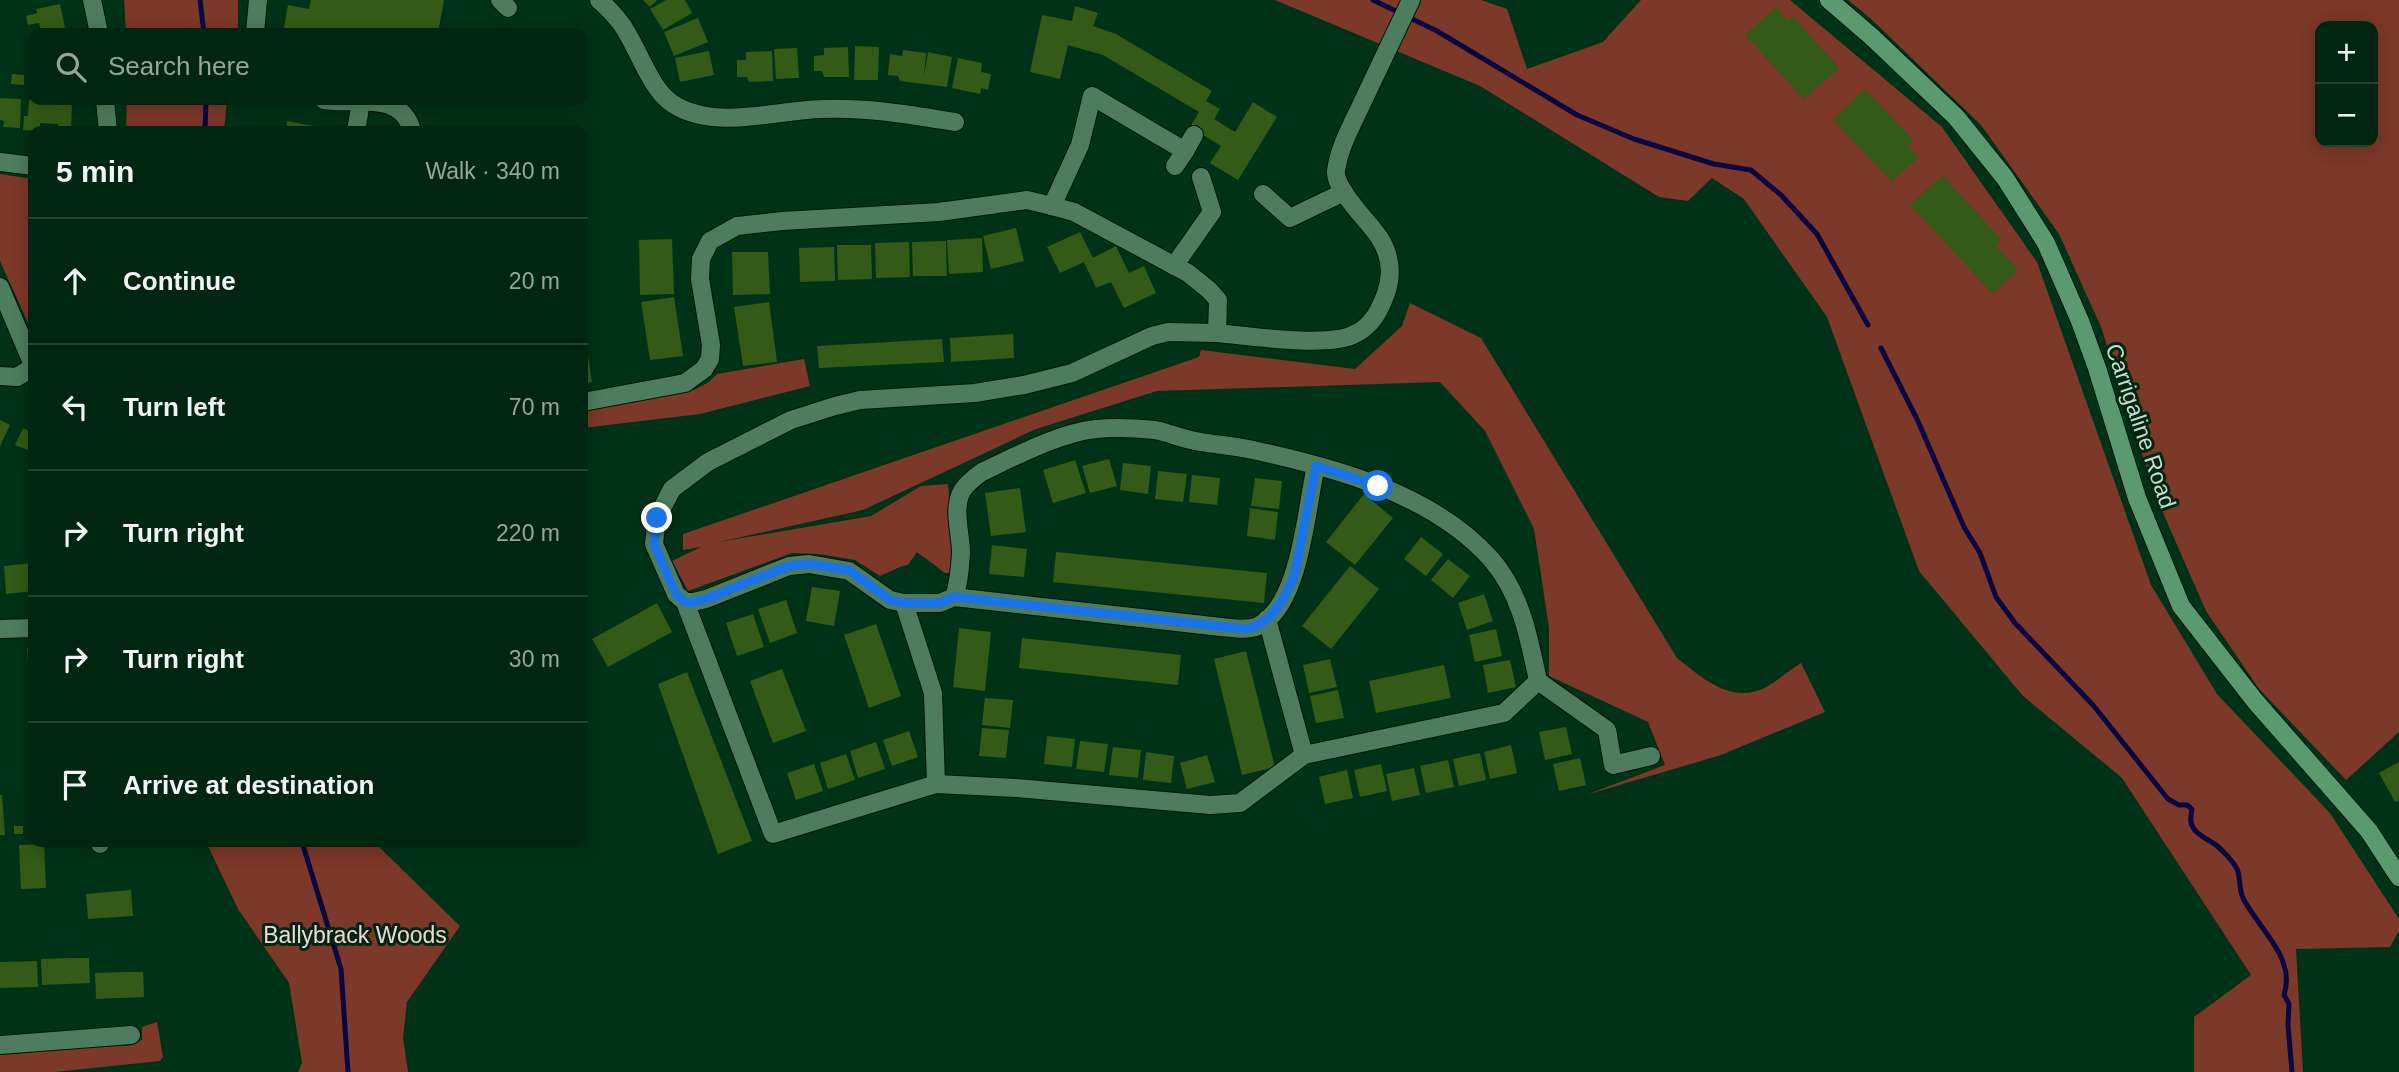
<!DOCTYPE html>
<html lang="en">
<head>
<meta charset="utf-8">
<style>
  :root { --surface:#002611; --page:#0e321f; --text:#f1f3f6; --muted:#95a59f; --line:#224331 }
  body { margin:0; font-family:Arial,sans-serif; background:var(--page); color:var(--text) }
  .controls { position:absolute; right:21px; top:21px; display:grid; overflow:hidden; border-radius:14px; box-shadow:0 4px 18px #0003 }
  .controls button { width:63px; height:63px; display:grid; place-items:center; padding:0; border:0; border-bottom:2px solid var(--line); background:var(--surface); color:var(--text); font:35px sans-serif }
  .stop { position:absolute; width:21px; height:21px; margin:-16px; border:5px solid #1a73e8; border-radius:50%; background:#fff }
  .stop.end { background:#1a73e8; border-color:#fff; box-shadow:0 2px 7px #0008 }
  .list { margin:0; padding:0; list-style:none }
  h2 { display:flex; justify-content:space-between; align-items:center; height:91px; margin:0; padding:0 28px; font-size:30px }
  h2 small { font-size:23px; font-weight:400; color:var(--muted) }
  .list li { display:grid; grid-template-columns:46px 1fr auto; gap:21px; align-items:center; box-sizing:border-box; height:126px; padding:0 28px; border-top:2px solid var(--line) }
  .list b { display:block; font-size:26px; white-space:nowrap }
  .list em { font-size:23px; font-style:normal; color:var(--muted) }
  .icon { flex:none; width:38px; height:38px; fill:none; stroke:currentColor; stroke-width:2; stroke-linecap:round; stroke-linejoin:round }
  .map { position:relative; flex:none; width:2399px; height:1072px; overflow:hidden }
  .search { position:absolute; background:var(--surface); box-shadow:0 4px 18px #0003; left:28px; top:28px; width:560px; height:77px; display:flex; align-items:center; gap:18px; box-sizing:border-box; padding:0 24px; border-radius:14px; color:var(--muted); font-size:26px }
  .panel { position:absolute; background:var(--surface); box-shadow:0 4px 18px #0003; left:28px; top:126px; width:560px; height:721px; border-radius:14px }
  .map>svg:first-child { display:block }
  .green { fill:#7c3828; fill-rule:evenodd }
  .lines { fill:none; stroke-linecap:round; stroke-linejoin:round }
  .stream { stroke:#0b0540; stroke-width:5 }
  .building { fill:#335a16 }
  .minor-casing { stroke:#011608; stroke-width:20 }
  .major-casing { stroke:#011608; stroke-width:20 }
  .minor { stroke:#4d7d5e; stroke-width:18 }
  .major { stroke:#5b9971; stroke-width:18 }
  .route { stroke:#1a73e8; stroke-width:9 }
  .labels { text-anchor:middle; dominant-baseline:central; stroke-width:6; stroke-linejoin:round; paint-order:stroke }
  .street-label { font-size:23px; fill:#c6dfcd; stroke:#012612 }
  .park-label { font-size:23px; fill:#f0d9d3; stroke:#012612 }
</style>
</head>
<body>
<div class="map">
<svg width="2399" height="1072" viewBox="0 0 2399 1072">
  <rect width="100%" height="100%" fill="#003217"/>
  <!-- green -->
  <g class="green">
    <path d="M 124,0 L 238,0 L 238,33 L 126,33 Z"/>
    <path d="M 1275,0 L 1481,0 L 1507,9 L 1527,69 L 1603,42 L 1641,0 L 1790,0 L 1942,127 L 2037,262 L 2151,585 L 2217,694 L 2330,813 L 2399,919 L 2399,931 L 2390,947 L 2296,949 L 2303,1072 L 2194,1072 L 2194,1017 L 2251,975 L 2122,778 L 2023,696 L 1919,571 L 1827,317 L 1744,199 L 1712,178 L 1688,201 L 1659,197 L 1480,86 Z"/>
    <path d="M 1848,0 L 2399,0 L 2399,732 L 2346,780 L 2259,689 L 2206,611 L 2156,497 L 2101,327 L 2059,234 L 1981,125 L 1870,18 ZM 2320,26 L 2373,26 L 2373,142 L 2320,142 Z"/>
    <path d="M 127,100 L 227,100 L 224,131 L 126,131 Z"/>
    <path d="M 0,174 L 33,179 L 33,334 L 0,261 Z"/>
    <path d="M 1410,303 L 1481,338 L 1677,658 C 1700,676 1728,702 1760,690 C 1774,684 1788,671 1801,663 L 1825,712 L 1721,755 L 1586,795 L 1665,765 L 1648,722 L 1549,676 L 1549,628 L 1534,529 L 1485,431 L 1440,382 L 1157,391 L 1036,429 L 863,510 L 719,542 L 871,516 L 921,486 L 948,484 L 953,548 L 950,573 L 945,573 L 917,552 L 908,565 L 902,566 L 880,576 L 855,560 L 819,554 L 792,553 L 688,591 L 672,561 L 701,547 L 683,550 L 683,534 L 1199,357 L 1201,350 L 1355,369 L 1402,326 Z"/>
    <path d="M 804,359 L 810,386 L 700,414 L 583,428 L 583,407 L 694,390 L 709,382 L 717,374 Z"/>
    <path d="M 206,842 L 374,842 L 460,926 L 407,1002 L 403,1038 L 408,1072 L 298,1072 L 302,1063 L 289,983 L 238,909 Z"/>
    <path d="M 157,1022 L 163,1057 L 160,1061 L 55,1072 L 0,1072 L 0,1055 L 109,1045 L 128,1046 L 142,1040 L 142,1027 Z"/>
  </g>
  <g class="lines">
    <!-- stream -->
    <g class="stream">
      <path d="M 200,0 L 204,33"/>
      <path d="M 1373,0 L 1437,31 L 1577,115 L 1634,139 L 1714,164 L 1751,170 L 1781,195 L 1817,234 L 1868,325"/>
      <path d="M 205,131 L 206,100"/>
      <path d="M 1881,348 L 1917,419 L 1964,527 L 1980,553 L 1996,597 L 2015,623 L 2093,705 L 2168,799 L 2179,805 L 2187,805 L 2192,809 C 2191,815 2189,823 2194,829 C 2199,836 2209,840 2216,845 C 2222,850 2233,861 2237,869 C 2241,878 2238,889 2244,900 C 2260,930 2296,958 2284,995 L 2289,1004 L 2288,1025 L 2292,1072"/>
      <path d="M 302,842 L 341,969 L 348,1072"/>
    </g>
  </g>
  <!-- building -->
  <g class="building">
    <path d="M 311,0 L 444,0 L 438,33 L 411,31 L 411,33 L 283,33 L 288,5 L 309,9 Z"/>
    <path d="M 643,0 L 657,0 L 650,7 Z"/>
    <path d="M 666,0 L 685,0 L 692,13 L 663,30 L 650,9 Z"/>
    <path d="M 60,4 L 66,33 L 41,33 L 39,23 L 28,25 L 26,16 L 37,13 L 36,9 Z"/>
    <path d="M 1075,6 L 1098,13 L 1093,26 L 1116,34 L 1212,91 L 1206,101 L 1220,109 L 1214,119 L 1235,132 L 1253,102 L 1277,117 L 1238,180 L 1210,163 L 1221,146 L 1190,127 L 1199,112 L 1103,55 L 1068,45 L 1060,79 L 1030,72 L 1042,15 L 1072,21 Z"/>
    <path d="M 1776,7 L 1788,21 L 1793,17 L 1839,68 L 1804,99 L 1745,35 Z"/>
    <path d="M 698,18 L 708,42 L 674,56 L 664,32 Z"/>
    <path d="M 855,46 L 879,47 L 878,80 L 854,80 Z"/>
    <path d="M 848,47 L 849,77 L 824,77 L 822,71 L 814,71 L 814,56 L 824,55 L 824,48 Z"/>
    <path d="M 797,48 L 799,78 L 776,79 L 774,49 Z"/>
    <path d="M 903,50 L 926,53 L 924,76 L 928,52 L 952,57 L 947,87 L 900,81 L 898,76 L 888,75 L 890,54 L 902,56 Z"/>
    <path d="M 709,51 L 714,75 L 680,82 L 675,58 Z"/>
    <path d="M 772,51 L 773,81 L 749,82 L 747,77 L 737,77 L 737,60 L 746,60 L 746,52 Z"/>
    <path d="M 958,58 L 982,63 L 981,72 L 991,74 L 988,90 L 981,88 L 980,94 L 952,88 Z"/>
    <path d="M 12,74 L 24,75 L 24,85 L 11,84 Z"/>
    <path d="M 1865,89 L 1914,141 L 1908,146 L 1919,157 L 1892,182 L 1833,120 Z"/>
    <path d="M 0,98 L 21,99 L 20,128 L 3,127 L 4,121 L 0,120 Z"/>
    <path d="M 29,100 L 72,102 L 71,131 L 57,131 L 58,124 L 40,123 L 40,131 L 23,130 L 24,116 L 28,116 Z"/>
    <path d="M 287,121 L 331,129 L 330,131 L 286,131 Z"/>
    <path d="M 1942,175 L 2002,240 L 1996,246 L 2018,270 L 1993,294 L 1910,205 Z"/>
    <path d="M 1016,228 L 1024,261 L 991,269 L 983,236 Z"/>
    <path d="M 1080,232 L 1093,258 L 1116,246 L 1129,273 L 1144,266 L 1156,293 L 1124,308 L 1111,282 L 1096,288 L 1084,262 L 1060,273 L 1047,247 Z"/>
    <path d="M 982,238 L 983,272 L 949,274 L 947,240 Z"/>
    <path d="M 672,239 L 674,294 L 640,295 L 639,240 Z"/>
    <path d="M 946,241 L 947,276 L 913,276 L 912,242 Z"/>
    <path d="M 909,242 L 910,277 L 876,278 L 875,243 Z"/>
    <path d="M 837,245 L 871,245 L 872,279 L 838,280 Z"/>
    <path d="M 834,247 L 835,281 L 800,282 L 799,248 Z"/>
    <path d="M 732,252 L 768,252 L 770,294 L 733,295 Z"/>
    <path d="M 674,297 L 683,356 L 650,360 L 641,302 Z"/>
    <path d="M 769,302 L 777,362 L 743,366 L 734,307 Z"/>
    <path d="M 1013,334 L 1014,358 L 951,362 L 950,338 Z"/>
    <path d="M 942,339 L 944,362 L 819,368 L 817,346 Z"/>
    <path d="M 583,340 L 587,349 L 592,382 L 583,383 Z"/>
    <path d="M 0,420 L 10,425 L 0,446 Z"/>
    <path d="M 23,428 L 33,433 L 33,464 L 28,462 L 33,452 L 15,445 Z"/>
    <path d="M 1109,459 L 1117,486 L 1090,493 L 1082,466 Z"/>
    <path d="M 1075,460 L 1086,493 L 1053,503 L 1043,470 Z"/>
    <path d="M 1123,463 L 1151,466 L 1148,494 L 1120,490 Z"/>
    <path d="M 1158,471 L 1187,474 L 1183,502 L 1155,499 Z"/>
    <path d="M 1192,475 L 1220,478 L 1217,505 L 1189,502 Z"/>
    <path d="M 1255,478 L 1282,481 L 1279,509 L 1251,506 Z"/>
    <path d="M 1020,488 L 1026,532 L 991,536 L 985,493 Z"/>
    <path d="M 1364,494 L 1393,518 L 1355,565 L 1326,542 Z"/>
    <path d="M 1250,508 L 1278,512 L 1275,540 L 1247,536 Z"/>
    <path d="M 1421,537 L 1443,554 L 1426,576 L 1404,559 Z"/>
    <path d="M 992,545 L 1027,549 L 1024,577 L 989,574 Z"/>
    <path d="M 1056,552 L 1267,573 L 1264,603 L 1053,582 Z"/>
    <path d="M 1448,559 L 1470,576 L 1453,598 L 1431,580 Z"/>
    <path d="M 33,563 L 33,591 L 6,594 L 4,566 Z"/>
    <path d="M 1350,566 L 1379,589 L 1331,649 L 1302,626 Z"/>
    <path d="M 812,587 L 840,591 L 834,626 L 806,621 Z"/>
    <path d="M 1484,594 L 1493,621 L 1467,630 L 1458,603 Z"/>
    <path d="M 786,600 L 797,633 L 770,643 L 758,609 Z"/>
    <path d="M 657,603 L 672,632 L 608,667 L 592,639 Z"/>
    <path d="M 753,614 L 764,647 L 737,656 L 726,623 Z"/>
    <path d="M 876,624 L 901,696 L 869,708 L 844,635 Z"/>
    <path d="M 959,628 L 991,632 L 985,691 L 953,687 Z"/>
    <path d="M 1496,629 L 1502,656 L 1475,662 L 1469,635 Z"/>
    <path d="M 1022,638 L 1181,655 L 1178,685 L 1019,668 Z"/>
    <path d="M 27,648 L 33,648 L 33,707 L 31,707 Z"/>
    <path d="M 1246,651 L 1275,767 L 1242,775 L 1214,659 Z"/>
    <path d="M 1330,659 L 1337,687 L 1309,693 L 1303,665 Z"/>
    <path d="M 1510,660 L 1516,687 L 1488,693 L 1483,665 Z"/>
    <path d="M 1444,665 L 1451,698 L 1376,713 L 1369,681 Z"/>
    <path d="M 782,669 L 806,731 L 773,743 L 750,681 Z"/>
    <path d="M 687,672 L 752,841 L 718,854 L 658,684 Z"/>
    <path d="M 1338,690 L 1344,718 L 1316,723 L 1310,696 Z"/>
    <path d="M 985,698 L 1013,700 L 1010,728 L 982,725 Z"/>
    <path d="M 1566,727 L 1572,754 L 1545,760 L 1539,732 Z"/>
    <path d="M 982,728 L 1009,730 L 1006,758 L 979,756 Z"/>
    <path d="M 909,731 L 918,757 L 892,766 L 883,740 Z"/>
    <path d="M 1047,736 L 1075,739 L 1072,767 L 1044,764 Z"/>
    <path d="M 1080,741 L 1108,744 L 1104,772 L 1076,769 Z"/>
    <path d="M 876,742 L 885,769 L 858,778 L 850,751 Z"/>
    <path d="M 1511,745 L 1517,773 L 1490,779 L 1484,752 Z"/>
    <path d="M 1113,747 L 1141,750 L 1138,778 L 1109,775 Z"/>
    <path d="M 1146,752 L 1174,756 L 1171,783 L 1143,780 Z"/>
    <path d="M 1480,753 L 1486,780 L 1459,786 L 1453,759 Z"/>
    <path d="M 846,754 L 855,780 L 828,789 L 820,763 Z"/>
    <path d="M 1207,755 L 1215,782 L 1187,789 L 1180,763 Z"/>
    <path d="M 1580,758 L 1586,785 L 1559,791 L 1553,764 Z"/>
    <path d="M 1448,760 L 1454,787 L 1426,793 L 1420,766 Z"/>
    <path d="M 2399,762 L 2399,800 L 2395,802 L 2379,773 Z"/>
    <path d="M 814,764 L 823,791 L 796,800 L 787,773 Z"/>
    <path d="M 1381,764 L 1387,791 L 1360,797 L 1354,770 Z"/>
    <path d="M 1414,768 L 1420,795 L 1392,801 L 1386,774 Z"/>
    <path d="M 1347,770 L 1353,798 L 1325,804 L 1319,777 Z"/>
    <path d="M 0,795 L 2,795 L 5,835 L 0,835 Z"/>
    <rect x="14" y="826" width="9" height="8"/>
    <path d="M 44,844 L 46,888 L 21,889 L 19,845 Z"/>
    <path d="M 131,890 L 133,916 L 88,919 L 86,894 Z"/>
    <path d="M 68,958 L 89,958 L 90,983 L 42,985 L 41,959 Z"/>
    <path d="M 37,961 L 38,987 L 0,988 L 0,962 Z"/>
    <path d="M 122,972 L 143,972 L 144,997 L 96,999 L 95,973 Z"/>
  </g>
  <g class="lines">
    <!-- minor casing -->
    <g class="minor-casing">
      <g id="minor">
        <path d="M 92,0 L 99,33"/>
        <path d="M 500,0 L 508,8"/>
        <path d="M 599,0 C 609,9 621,21 627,33 C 640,54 652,91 673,104 C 715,131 776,110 822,109 C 866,107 911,115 955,122"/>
        <path d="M 255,33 L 258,0"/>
        <path d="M 105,100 L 108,131"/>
        <path d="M 324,100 C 355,105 402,90 412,131"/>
        <path d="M 356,131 L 361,102"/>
        <path d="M 0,162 L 33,166"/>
        <path d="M 1175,166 L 1185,151"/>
        <path d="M 1263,194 L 1290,218 L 1344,192"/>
        <path d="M 1052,206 L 1080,145 L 1092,96 L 1185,151 L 1194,135"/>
        <path d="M 1174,266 L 1212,212 L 1201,177"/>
        <path d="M 0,287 L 33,365"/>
        <path d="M 1217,333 L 1168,332 L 1152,336 L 1072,373 L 1024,385 L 975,393 L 860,400 L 835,406 L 791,420 L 708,462 L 672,489 L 657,518 L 654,544 L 676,594 L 685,602 L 693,602 L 706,599 L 789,566 L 809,564 L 849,571 L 890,600 L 904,603 L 940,603 L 954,597 C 959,583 960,568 961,553 C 961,533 952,509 962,491 C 967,483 975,477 982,472 C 1016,456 1059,433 1096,429 C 1115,427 1136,428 1155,430 C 1170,433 1185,440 1201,442 C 1218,445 1236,446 1253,450 C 1336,468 1433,494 1491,559 C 1521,593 1529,638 1538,681 L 1607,730 L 1613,765 L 1651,756"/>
        <path d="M 0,376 L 17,377 L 33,367"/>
        <path d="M 583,402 L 685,383 L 704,369 L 710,359 L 711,345 L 700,279 L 701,259 L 710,241 L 737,226 L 782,221 L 939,212 L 1027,200 L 1052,206 L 1074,212 L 1188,273 L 1209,290 L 1218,300 L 1217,333 C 1249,336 1329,348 1355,334 C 1372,326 1380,310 1386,293 C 1393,274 1390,254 1379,237 C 1369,222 1334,189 1336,171 C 1339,147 1353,123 1363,101 C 1379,68 1395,34 1411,0"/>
        <path d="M 954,597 L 1221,627 C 1232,628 1248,631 1258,626 C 1301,605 1306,508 1316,466"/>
        <path d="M 685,602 L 773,834 L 936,784 L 1016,788 L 1210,805 L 1240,803 L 1304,755 L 1504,713 L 1538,681"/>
        <path d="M 904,603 L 933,693 L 936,784"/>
        <path d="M 1267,619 L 1304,755"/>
        <path d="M 0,629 L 33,628"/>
        <path d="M 100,844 L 101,842"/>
        <path d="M 0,1045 L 131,1035"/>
      </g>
    </g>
    <!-- major casing -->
    <g class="major-casing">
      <path id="major" d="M 1829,0 L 1872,37 L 1956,117 L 2005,178 L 2046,243 L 2080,321 L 2097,368 L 2137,498 L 2181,606 L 2255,701 L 2369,831 L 2399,877"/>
    </g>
    <!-- minor -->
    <use href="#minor" class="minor"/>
    <!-- major -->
    <use href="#major" class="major"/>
  </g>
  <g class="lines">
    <!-- route -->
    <path class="route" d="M 657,518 L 654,544 L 676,594 L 685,602 L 694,602 L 706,599 L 789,566 L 809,564 L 849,570 L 890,600 L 904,603 L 940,603 L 954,597 L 1246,629 C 1271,625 1284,599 1294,577 L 1316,466 L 1378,486"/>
  </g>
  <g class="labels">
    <!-- street labels -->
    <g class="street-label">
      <text transform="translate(2141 426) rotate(71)">Carrigaline Road</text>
    </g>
    <!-- park labels -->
    <g class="park-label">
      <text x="355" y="935">Ballybrack Woods</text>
    </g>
  </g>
</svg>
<div class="controls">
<button>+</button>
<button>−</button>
</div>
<div class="stop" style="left:1378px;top:486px"></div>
<div class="stop end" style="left:657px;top:518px"></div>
<div class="search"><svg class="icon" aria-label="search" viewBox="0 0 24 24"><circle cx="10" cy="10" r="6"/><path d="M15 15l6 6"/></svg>Search here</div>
<section class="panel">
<h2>5 min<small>Walk · 340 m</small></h2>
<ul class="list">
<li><svg class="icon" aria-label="ahead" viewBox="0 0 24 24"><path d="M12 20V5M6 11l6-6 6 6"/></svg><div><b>Continue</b></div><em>20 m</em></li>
<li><svg class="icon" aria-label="left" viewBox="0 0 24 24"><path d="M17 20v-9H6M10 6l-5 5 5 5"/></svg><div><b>Turn left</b></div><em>70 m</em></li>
<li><svg class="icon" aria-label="right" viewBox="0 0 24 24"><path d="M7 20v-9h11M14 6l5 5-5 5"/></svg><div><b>Turn right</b></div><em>220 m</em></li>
<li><svg class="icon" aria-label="right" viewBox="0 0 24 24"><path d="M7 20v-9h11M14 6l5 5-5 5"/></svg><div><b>Turn right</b></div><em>30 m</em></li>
<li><svg class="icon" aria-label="arrive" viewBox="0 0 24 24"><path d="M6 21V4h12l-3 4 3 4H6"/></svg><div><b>Arrive at destination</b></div></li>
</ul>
</section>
</div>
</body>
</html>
